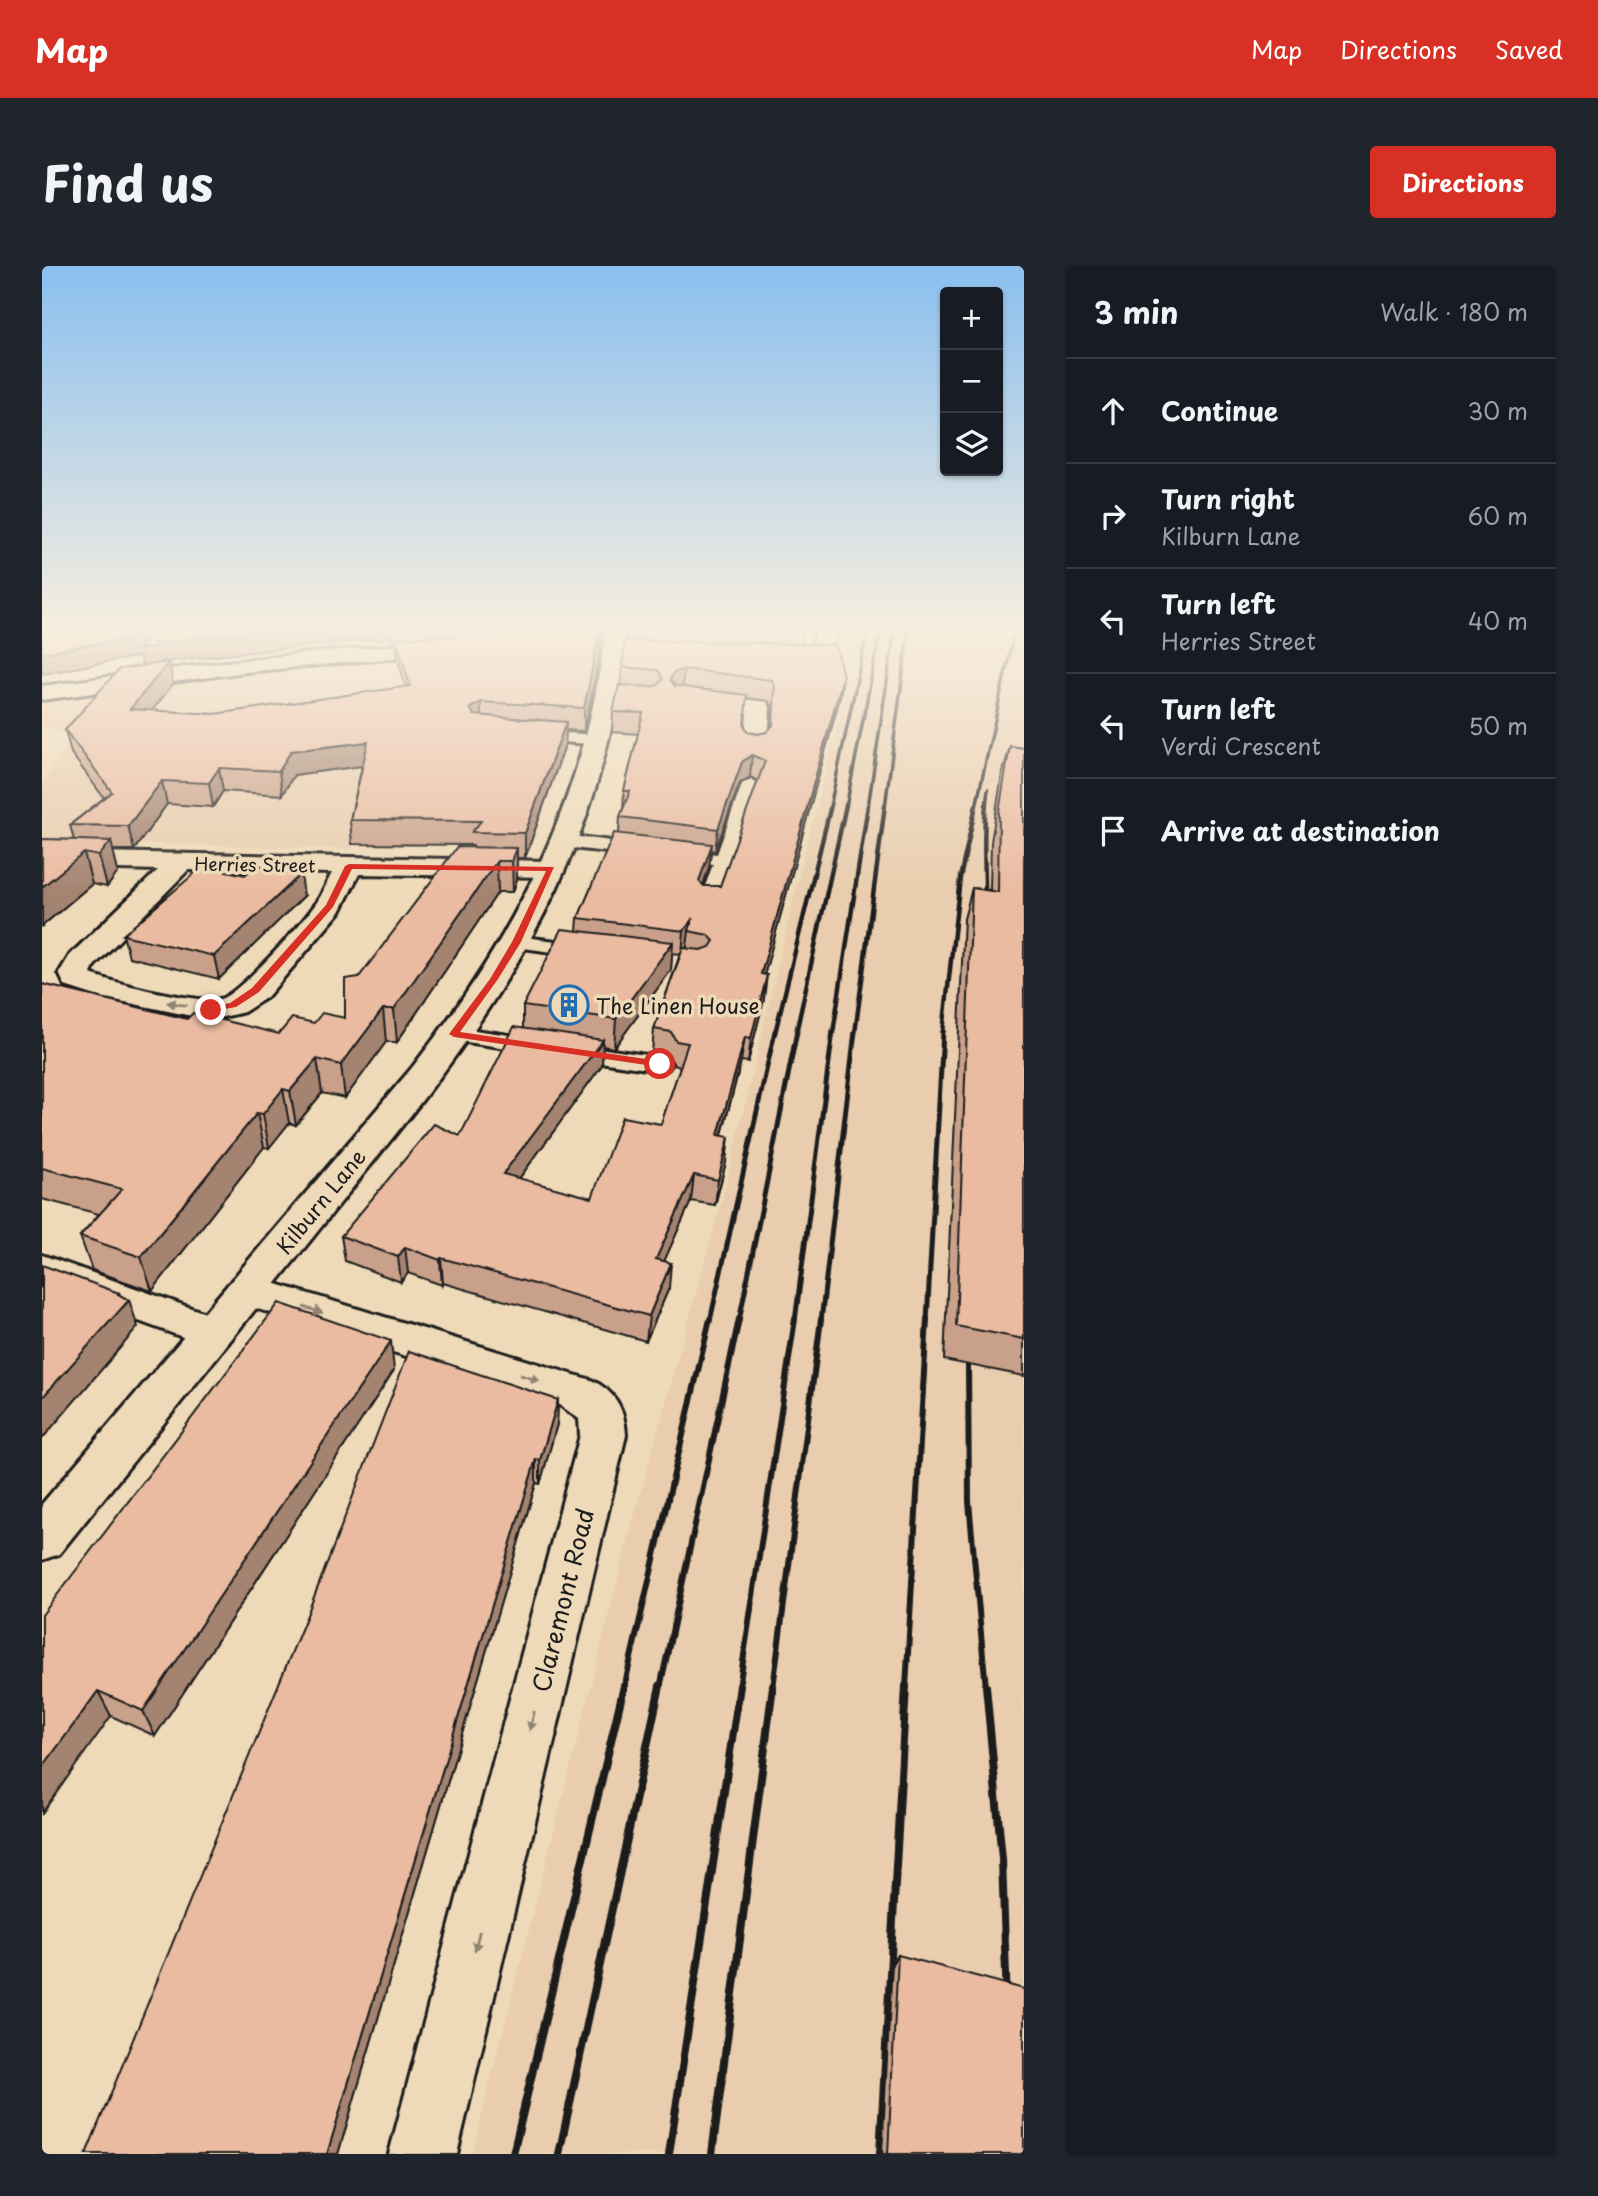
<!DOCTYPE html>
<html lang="en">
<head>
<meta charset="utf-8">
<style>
  :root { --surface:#171b24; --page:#20242c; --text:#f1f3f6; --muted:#9ea1a6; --line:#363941; --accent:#d93025 }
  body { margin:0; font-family:"Playpen Sans",sans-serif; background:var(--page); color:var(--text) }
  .controls { position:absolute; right:21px; top:21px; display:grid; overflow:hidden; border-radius:7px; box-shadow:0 2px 5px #0004 }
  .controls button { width:63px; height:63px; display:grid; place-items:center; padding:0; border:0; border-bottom:2px solid var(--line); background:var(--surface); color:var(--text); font:35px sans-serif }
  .stop { position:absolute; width:21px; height:21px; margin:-16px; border:5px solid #d93025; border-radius:50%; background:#fff }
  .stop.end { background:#d93025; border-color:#fff; box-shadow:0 2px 7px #0008 }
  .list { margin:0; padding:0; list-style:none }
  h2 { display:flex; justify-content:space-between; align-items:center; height:91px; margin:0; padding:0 28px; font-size:30px }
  h2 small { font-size:23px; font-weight:400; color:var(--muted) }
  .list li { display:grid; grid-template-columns:46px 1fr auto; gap:21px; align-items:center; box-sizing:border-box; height:105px; padding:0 28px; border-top:2px solid var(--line) }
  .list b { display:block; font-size:26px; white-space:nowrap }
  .list p { margin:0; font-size:23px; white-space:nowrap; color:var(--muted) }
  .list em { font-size:23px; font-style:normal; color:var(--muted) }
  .icon { flex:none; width:38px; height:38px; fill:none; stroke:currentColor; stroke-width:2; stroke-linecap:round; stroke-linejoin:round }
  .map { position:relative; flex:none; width:982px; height:1888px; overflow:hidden; border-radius:7px }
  header { display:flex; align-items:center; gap:42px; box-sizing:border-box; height:98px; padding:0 35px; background:var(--accent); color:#fff }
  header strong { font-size:33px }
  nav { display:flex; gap:38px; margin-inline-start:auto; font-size:24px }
  .intro { display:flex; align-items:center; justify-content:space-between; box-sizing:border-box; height:168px; padding:0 42px }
  h1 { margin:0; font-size:49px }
  .button { padding:18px 32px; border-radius:7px; background:var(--accent); color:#fff; font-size:24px; font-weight:700 }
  main { display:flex; gap:42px; padding:0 42px }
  aside { flex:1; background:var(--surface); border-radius:7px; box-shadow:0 2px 5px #0004 }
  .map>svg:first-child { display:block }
  .built { fill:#e9cdae }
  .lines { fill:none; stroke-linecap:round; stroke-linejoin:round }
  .service-casing { stroke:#1c1c1c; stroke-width:6 }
  .minor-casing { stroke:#1c1c1c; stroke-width:6 }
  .secondary-casing { stroke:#1c1c1c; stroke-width:6 }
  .service { fill:#eedab8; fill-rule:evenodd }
  .minor { fill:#eedab8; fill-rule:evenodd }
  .secondary { fill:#eedab8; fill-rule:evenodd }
  .rail-far4 { stroke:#1c1c1c; stroke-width:3.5 }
  .rail-far3 { stroke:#1c1c1c; stroke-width:4.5 }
  .rail-far2 { stroke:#1c1c1c; stroke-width:5 }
  .rail-far1 { stroke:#1c1c1c; stroke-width:6 }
  .rail { stroke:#1c1c1c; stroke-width:8 }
  .wall { fill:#c9a18a; stroke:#1c1c1c; stroke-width:2; fill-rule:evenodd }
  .shaded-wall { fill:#a48371; stroke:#1c1c1c; stroke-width:2 }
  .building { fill:#eabba1; stroke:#1c1c1c; stroke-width:2; fill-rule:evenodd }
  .oneway { fill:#908472 }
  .route { fill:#d93025 }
  .labels { text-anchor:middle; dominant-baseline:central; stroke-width:7; stroke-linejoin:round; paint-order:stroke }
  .far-street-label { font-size:18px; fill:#1c1c1c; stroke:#eedab8 }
  .poi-label { font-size:21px; fill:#1c1c1c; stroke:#eedab8; text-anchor:start }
  .street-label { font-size:21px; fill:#1c1c1c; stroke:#eedab8 }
  .near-street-label { font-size:24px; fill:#1c1c1c; stroke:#eedab8 }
</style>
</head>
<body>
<header>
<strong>Map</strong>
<nav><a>Map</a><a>Directions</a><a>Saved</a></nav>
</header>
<div class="intro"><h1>Find us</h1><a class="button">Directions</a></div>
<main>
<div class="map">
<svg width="982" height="1888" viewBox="0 0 982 1888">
  <rect width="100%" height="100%" fill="#eedab8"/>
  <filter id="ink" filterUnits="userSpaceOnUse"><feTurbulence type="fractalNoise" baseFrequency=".0143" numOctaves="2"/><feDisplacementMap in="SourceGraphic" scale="14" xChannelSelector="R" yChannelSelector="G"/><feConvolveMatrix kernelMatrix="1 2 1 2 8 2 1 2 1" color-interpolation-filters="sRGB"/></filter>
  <g filter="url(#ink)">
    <!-- built -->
    <g class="built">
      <path d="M 813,362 L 982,362 L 982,1888 L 430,1888 L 586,1273 L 685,915 L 759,601 L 808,410 L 805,403 Z"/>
      <path d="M 356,392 L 372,452 L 315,560 L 310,583 L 0,575 L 0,517 L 32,468 L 0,462 L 0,438 L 107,421 Z"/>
    </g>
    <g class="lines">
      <!-- service casing -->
      <g class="service-casing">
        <g id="service">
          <path d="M 490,465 L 558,469 L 566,474 L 558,479 L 484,473 L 482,470 L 484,467 Z"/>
          <path d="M 709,513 L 718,518 L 674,641 L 660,641 L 657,637 L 671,598 L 521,581 L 512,575 L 521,569 L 675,588 L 700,518 Z"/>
          <path d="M 474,670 L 546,679 L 553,681 L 556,685 L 553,689 L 546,691 L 467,680 L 464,676 L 467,672 Z"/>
          <path d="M 412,761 L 618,791 L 626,793 L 630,798 L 626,803 L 618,805 L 404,773 L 401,768 L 404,763 Z"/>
        </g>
      </g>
      <!-- minor casing -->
      <g class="minor-casing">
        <g id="minor">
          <path d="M 775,362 L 795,362 L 790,382 L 783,392 L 736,395 L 729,393 L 725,389 L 729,385 L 770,382 Z"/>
          <path d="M 408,376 L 415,378 L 418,382 L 415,386 L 204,406 L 0,434 L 0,420 C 136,401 271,384 408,376 Z"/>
          <path d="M 653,427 L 725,436 L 728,441 L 726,480 L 722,485 L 714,487 L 706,485 L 702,480 L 705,447 L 645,439 L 642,434 L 645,429 Z"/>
          <path d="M 0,585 L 509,595 L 519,597 L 523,603 L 519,609 L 509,611 L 317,608 L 298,646 L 225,731 L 202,746 L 169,754 L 54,730 L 23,720 L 17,707 L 28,689 L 116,604 L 0,601 ZM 146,604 L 290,607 C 285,616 281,627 275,636 C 262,656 201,723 181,732 C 161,740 70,716 49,708 L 52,700 Z"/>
          <path d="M 0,989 L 186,1055 L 192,1066 L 186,1077 L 171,1082 L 0,1020 Z"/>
          <path d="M 205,1009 L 549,1114 C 573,1125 583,1143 584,1169 L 415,1888 L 347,1888 L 538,1169 L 537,1153 L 518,1139 L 191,1035 L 184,1024 L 191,1013 Z"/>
        </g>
      </g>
      <!-- secondary casing -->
      <g class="secondary-casing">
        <path id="secondary" d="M 564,362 L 584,362 C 567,559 487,698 368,850 L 17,1288 L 0,1294 L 0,1238 L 369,803 C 474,669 544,533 564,362 Z"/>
      </g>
      <!-- service -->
      <use href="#service" class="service"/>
      <!-- minor -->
      <use href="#minor" class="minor"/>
      <!-- secondary -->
      <use href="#secondary" class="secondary"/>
      <!-- rail-far4 -->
      <g class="rail-far4">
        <path d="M 788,541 L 826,362"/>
        <path d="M 804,541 L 839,362"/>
        <path d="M 826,541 L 853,362"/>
        <path d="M 843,541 L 867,362"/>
        <path d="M 934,541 L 973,362"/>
        <path d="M 944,541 L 946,524"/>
      </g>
      <!-- rail-far3 -->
      <g class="rail-far3">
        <path d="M 943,642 C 944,607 940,574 944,539"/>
        <path d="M 733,767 L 789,539"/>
        <path d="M 754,767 L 804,539"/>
        <path d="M 791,767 L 826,539"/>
        <path d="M 813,767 L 843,539"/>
        <path d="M 901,767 L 918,612 L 934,539"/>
      </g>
      <!-- rail-far2 -->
      <g class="rail-far2">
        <path d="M 668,1055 L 733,765"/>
        <path d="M 697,1055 L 755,765"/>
        <path d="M 753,1055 L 791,765"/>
        <path d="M 779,1055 L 813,765"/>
        <path d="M 885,1055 L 901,765"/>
      </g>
      <!-- rail-far1 -->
      <g class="rail-far1">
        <path d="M 926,1099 L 927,1236 L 944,1422"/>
        <path d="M 582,1422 L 668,1053"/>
        <path d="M 618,1422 L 697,1053"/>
        <path d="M 697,1422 L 753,1053"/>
        <path d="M 731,1422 L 779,1053"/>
        <path d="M 864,1422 L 885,1053"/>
      </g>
      <!-- rail -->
      <g class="rail">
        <path d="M 944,1420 L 960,1593 L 965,1738"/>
        <path d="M 471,1888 L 582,1420"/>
        <path d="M 517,1888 L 618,1420"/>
        <path d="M 627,1888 L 698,1420"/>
        <path d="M 670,1888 L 731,1420"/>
        <path d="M 838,1888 L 864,1420"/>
      </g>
    </g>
    <!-- wall -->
    <g class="wall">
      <path d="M 0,362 L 563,362 L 561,367 L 558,367 L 558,385 L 542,465 L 524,464 L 523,479 L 483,592 L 475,592 L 475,613 L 471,626 L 456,626 L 355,776 L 344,776 L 303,832 L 280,827 L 254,859 L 247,857 L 227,882 L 222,881 L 110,1025 L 50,1004 L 38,970 L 57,948 L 0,933 L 0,718 L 145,753 L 237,768 L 272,757 L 303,752 L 317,711 L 431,581 L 431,579 L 310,578 L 308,554 L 320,500 L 252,509 L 240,529 L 181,525 L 171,541 L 125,538 L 92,584 L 71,584 L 76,606 L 65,621 L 50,618 L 0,660 L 0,573 L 32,574 L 28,559 L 62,532 L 29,487 L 23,464 L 100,400 L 98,390 ZM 349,372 L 351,376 L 354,376 L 356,394 L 364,421 L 173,448 L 110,445 L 131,418 L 127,396 L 119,397 L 118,396 L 281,378 Z"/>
      <path d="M 586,362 L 762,362 L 759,378 L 801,411 L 798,431 L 722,709 L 722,733 L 706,796 L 699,795 L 680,869 L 684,896 L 673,939 L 649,935 L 622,995 L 627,1022 L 604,1075 L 401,1017 L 400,1019 L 366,1007 L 359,1016 L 303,995 L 299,970 L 418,870 L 481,763 L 481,740 L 535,665 L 536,652 L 577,567 L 578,551 L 581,544 L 582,525 L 596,468 L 570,466 L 571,446 L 579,419 L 580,401 L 585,374 ZM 704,432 L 727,435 L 731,441 L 730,461 L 725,466 L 716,468 L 706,466 L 702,459 ZM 708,511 L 716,515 L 678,620 L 662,620 L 661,619 L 667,600 L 669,585 L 673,585 L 698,517 ZM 630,687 L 638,688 L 612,763 L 610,787 L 627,790 L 632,799 L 638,801 L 619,858 L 550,932 L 477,913 L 560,799 L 560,780 L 572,782 L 629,704 Z"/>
      <path d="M 968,480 L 982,482 L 982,1110 L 902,1094 L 922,653 L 930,622 L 948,624 L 949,576 L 960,509 Z"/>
      <path d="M 262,630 L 177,713 L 87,691 L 81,669 Z"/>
      <path d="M 352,1104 L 113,1470 L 69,1450 L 0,1349 Z"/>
      <path d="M 516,1134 L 515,1158 L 498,1218 L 494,1217 L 296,1888 L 44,1888 Z"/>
      <path d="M 856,1689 L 982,1888 L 840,1888 L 850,1698 Z"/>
    </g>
    <!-- shaded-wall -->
    <g class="shaded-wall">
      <path d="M 243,362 L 349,362 L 349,372 L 281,378 L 118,396 L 119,400 L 101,403 L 98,390 L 0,408 L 0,387 L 110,368 Z"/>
      <path d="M 558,364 L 558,385 L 542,465 L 542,442 Z"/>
      <path d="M 127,396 L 131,418 L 93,466 L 88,443 Z"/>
      <path d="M 642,403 L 640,423 L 630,427 L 628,414 L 631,407 Z"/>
      <path d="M 801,411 L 798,431 L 716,732 L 719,708 Z"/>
      <path d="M 439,436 L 439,458 L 429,465 L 428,442 Z"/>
      <path d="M 524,456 L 523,479 L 483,592 L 483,567 Z"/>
      <path d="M 326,476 L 328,499 L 252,509 L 240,529 L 237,505 L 249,485 Z"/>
      <path d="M 710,489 L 708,511 L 698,517 L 673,585 L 676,563 L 700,496 Z"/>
      <path d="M 177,502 L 181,525 L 171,541 L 167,517 Z"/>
      <path d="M 120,515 L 125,538 L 92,584 L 86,560 Z"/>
      <path d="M 69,575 L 76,606 L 65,621 L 57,590 Z"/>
      <path d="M 670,578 L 667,600 L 655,639 L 657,615 Z"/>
      <path d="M 475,582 L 475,613 L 471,626 L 470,595 Z"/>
      <path d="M 42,587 L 50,618 L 0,660 L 0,621 Z"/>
      <path d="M 455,595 L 456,626 L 355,776 L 352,743 Z"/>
      <path d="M 259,608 L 262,630 L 177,713 L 172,690 Z"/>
      <path d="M 651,652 L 647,665 L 645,681 L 640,688 L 642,665 Z"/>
      <path d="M 631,676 L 629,704 L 572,782 L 574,753 Z"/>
      <path d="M 725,709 L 722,733 L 706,796 L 709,772 Z"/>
      <path d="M 341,743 L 344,776 L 303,832 L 299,799 Z"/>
      <path d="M 703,771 L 699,795 L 673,894 L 676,869 Z"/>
      <path d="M 561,774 L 560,799 L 462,933 L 461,908 Z"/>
      <path d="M 275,793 L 280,827 L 254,859 L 248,825 Z"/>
      <path d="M 241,823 L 247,857 L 227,882 L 221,848 Z"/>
      <path d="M 215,847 L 222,881 L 110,1025 L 99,991 Z"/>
      <path d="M 687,871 L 684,896 L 673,939 L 676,914 Z"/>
      <path d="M 652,909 L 649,935 L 612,1018 L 614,993 Z"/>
      <path d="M 363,981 L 366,1007 L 359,1016 L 356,991 Z"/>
      <path d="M 399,992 L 401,1017 L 400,1019 L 398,994 Z"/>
      <path d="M 629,997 L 627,1022 L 604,1075 L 607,1050 Z"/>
      <path d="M 77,1027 L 82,1040 L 87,1034 L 96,1061 L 0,1173 L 0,1132 Z"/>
      <path d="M 349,1075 L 352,1104 L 113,1470 L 101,1445 Z"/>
      <path d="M 516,1134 L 515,1158 L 498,1218 L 498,1194 Z"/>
      <path d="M 494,1193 L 494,1217 L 296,1888 L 285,1888 Z"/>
      <path d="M 56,1425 L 69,1450 L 0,1547 L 0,1502 Z"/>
    </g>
    <!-- building -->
    <g class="building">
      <path d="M 0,362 L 243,362 L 111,377 L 115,381 L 96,383 L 110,368 L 0,387 Z"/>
      <path d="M 558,364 L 542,442 L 439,436 L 428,442 L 432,449 L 524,456 L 483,567 L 430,566 L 439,555 L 308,554 L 326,476 L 249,485 L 237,505 L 177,502 L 167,517 L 120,515 L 86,560 L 28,559 L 70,526 L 23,464 L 77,403 L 127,396 L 88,443 L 173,448 L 368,420 L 354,372 Z"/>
      <path d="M 583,374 L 794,379 L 801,411 L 719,708 L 725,709 L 709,772 L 703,771 L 676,869 L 687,871 L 676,914 L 652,909 L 614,993 L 629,997 L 607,1050 L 399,992 L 398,994 L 363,981 L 356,991 L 299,970 L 392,858 L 418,870 L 472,761 L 561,774 L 461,908 L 550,932 L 580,851 L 619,858 L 646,777 L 634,775 L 629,766 L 612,763 L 641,682 L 659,684 L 668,681 L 672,675 L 666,669 L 647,665 L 651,652 L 642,665 L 536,652 L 572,567 L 670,578 L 657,615 L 662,620 L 678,620 L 723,495 L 710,489 L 700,496 L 676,563 L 578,551 L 588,525 L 582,525 L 601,447 L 571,446 L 577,419 L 608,421 L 616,419 L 621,413 L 616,404 L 580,401 ZM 642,403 L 730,414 L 733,421 L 731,459 L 725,466 L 716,468 L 706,466 L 702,459 L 705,429 L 633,420 L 628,414 L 631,407 Z"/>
      <path d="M 968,480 L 982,482 L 982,1073 L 914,1060 L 930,622 L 956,626 L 957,546 Z"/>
      <path d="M 0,573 L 69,575 L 57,590 L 42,587 L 0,621 Z"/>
      <path d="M 415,581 L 475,582 L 470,595 L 455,595 L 352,743 L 341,743 L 299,799 L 275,793 L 248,825 L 241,823 L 221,848 L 215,847 L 99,991 L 38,970 L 80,923 L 0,902 L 0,718 L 145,753 L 151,747 L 237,768 L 250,752 L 272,757 L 280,747 L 303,752 L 303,713 L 317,711 Z"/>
      <path d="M 214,599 L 259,608 L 172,690 L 81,669 L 161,600 L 203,609 Z"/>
      <path d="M 520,663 L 631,676 L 574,753 L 481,740 Z"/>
      <path d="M 0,999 L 77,1027 L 76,1028 L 87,1034 L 0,1132 Z"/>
      <path d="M 237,1037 L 349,1075 L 101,1445 L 56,1425 L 0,1502 L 0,1349 Z"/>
      <path d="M 367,1085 L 516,1134 L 498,1194 L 494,1193 L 285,1888 L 44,1888 L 265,1349 Z"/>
      <path d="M 856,1689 L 982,1723 L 982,1888 L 846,1888 Z"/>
    </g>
    <!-- one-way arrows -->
    <defs><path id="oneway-solid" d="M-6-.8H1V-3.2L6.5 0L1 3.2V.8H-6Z" transform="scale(1.75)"/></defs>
    <g class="oneway">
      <use href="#oneway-solid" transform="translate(135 738) rotate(-171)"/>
      <use href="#oneway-solid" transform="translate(271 1044) rotate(17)"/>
      <use href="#oneway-solid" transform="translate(488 1112) rotate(17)"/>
      <use href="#oneway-solid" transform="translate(490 1455) rotate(104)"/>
      <use href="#oneway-solid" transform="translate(435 1675) rotate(104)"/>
    </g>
  </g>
  <!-- sky -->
  <linearGradient id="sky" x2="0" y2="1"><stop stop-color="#8abfef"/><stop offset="0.58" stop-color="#f7eedf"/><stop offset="1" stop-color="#f7eedf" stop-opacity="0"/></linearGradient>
  <rect width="982" height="627" fill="url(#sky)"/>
  <!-- route -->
  <path class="route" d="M 307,598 L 512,601 L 479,676 L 456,713 L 418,766 L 618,795 L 623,798 L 618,801 L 412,771 L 407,768 L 448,713 L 470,676 L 504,605 L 310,603 L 291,641 L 217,726 L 194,741 L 165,746 L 165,742 L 188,737 L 210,722 L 284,639 L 303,600 Z"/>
  <!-- icons -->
  <defs>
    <g id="building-ring" transform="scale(2.0125)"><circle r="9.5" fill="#eedab8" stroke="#1f6fb2" stroke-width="1.5"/><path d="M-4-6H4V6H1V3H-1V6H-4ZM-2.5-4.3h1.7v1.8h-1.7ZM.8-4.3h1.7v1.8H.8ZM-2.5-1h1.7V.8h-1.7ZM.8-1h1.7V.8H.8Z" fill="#1f6fb2"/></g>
  </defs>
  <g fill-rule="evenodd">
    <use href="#building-ring" x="527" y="739"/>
  </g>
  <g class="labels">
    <!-- far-street labels -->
    <g class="far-street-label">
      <text transform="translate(213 598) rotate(1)">Herries Street</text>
    </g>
    <!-- poi labels -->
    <g class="poi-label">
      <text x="554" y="739">The Linen House</text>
    </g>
    <!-- street labels -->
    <g class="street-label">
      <text transform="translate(278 935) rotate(-51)">Kilburn Lane</text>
    </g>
    <!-- near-street labels -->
    <g class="near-street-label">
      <text transform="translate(520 1334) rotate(-76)">Claremont Road</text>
    </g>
  </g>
</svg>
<div class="controls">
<button>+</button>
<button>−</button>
<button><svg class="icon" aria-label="layers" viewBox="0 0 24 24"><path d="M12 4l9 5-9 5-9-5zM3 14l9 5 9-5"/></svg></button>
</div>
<div class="stop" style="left:618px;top:798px"></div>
<div class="stop end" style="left:169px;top:744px"></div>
</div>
<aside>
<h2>3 min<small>Walk · 180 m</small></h2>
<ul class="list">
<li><svg class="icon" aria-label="ahead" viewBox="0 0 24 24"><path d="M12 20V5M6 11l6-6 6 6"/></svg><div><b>Continue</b></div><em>30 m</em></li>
<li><svg class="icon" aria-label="right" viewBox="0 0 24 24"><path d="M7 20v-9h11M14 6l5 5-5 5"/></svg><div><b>Turn right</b><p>Kilburn Lane</p></div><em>60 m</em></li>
<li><svg class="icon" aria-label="left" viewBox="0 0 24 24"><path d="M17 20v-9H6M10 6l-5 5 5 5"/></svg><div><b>Turn left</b><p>Herries Street</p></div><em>40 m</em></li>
<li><svg class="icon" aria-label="left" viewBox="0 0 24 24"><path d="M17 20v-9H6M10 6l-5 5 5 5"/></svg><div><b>Turn left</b><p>Verdi Crescent</p></div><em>50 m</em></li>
<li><svg class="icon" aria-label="arrive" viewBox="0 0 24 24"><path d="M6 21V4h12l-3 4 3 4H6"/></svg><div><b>Arrive at destination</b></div></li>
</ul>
</aside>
</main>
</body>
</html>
